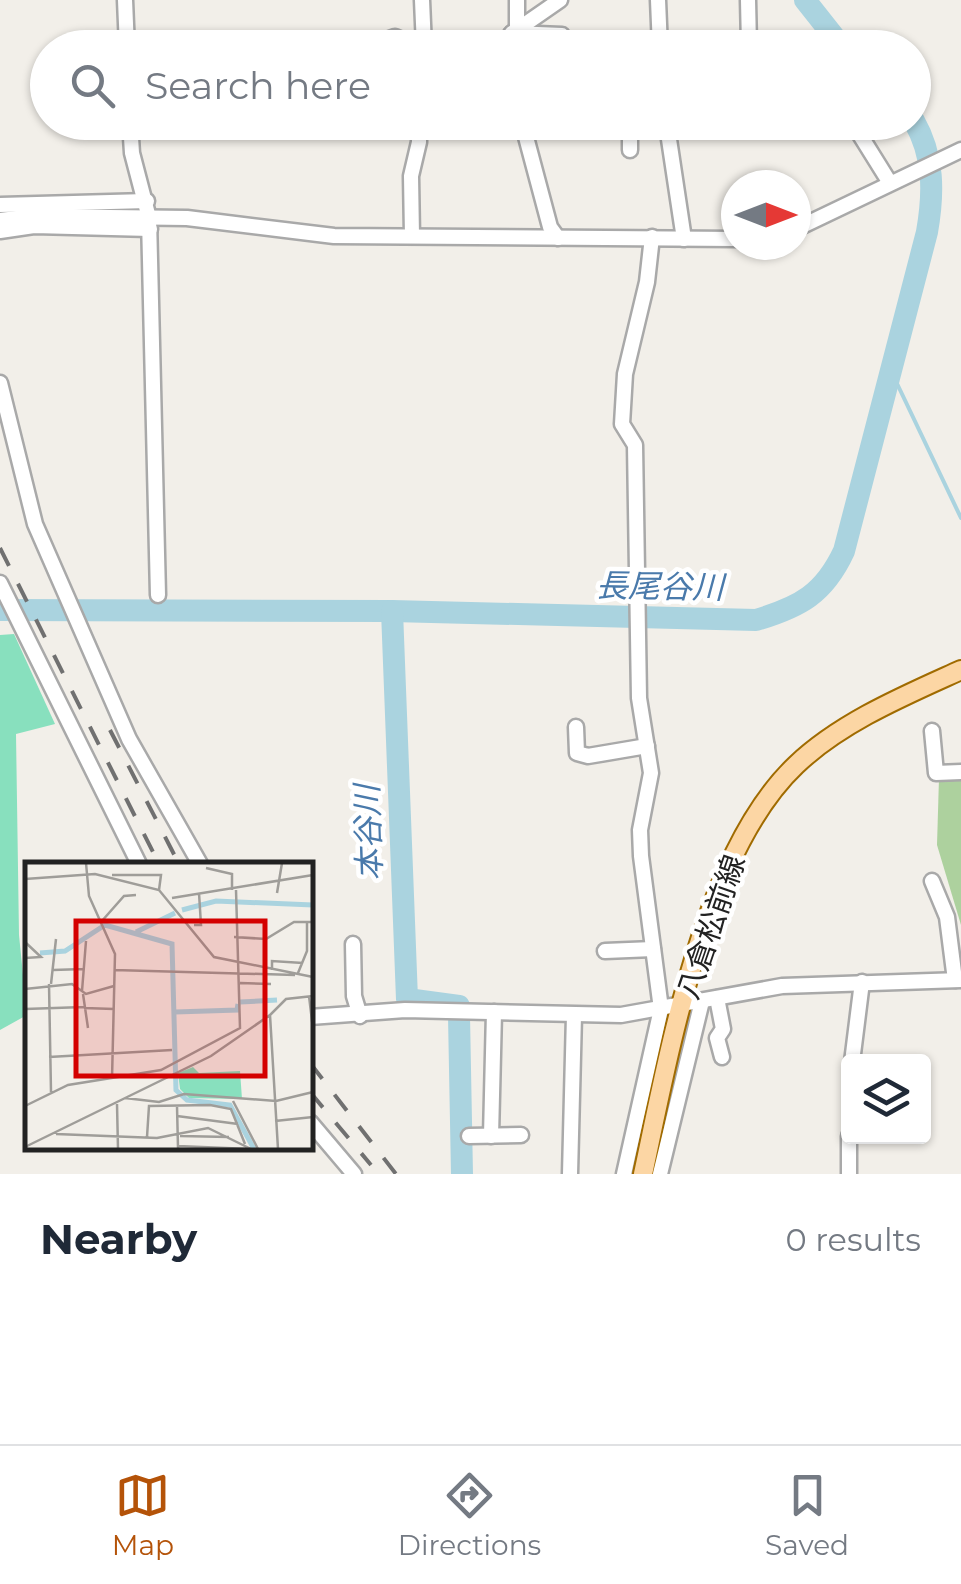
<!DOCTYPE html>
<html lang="en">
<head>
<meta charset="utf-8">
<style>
  :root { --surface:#fff; --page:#f2f2f3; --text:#1f2937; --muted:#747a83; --line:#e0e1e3; --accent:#b45309 }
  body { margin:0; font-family:Montserrat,"Noto Sans JP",sans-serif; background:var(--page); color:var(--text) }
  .controls { position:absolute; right:30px; bottom:30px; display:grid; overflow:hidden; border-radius:10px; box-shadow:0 2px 8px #0004 }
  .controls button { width:90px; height:90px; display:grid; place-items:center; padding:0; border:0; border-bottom:2px solid var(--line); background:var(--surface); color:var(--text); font:50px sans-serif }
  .compass { position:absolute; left:721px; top:170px; width:90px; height:90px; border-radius:50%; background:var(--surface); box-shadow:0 2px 8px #0004; rotate:90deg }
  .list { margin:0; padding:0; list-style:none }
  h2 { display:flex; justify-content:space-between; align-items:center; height:130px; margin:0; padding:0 40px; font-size:42px }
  h2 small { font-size:32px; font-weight:400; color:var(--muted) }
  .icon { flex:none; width:55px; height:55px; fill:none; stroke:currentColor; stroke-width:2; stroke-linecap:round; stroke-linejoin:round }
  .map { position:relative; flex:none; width:961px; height:1174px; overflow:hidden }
  .search { position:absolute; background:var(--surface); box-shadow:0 2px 8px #0004; left:30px; right:30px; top:30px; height:110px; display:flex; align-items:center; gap:25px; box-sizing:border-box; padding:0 35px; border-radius:55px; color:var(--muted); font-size:38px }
  .sheet { height:270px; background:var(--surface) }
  nav { display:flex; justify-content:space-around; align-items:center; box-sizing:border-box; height:140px; border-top:2px solid var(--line); background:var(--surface); font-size:28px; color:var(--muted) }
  nav a { display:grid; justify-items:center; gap:5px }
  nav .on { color:var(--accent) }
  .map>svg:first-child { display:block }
  .forest { fill:#add19e }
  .pitch { fill:#88e0be }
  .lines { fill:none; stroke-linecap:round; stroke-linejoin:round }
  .stream { stroke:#aad3df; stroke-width:4 }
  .river { stroke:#aad3df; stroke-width:22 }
  .minor-casing { stroke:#a9a9a9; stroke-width:19 }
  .major-casing { stroke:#a06b00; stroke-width:22 }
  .minor { stroke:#fff; stroke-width:14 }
  .major { stroke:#fcd6a4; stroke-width:18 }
  .rail { stroke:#707070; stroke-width:4; stroke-dasharray:20 20; stroke-linecap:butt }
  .labels { text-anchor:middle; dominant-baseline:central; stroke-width:9; stroke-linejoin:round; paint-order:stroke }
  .street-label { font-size:30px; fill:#222; stroke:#fff }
  .water-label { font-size:32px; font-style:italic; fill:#4a7aab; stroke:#fff }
  .inset-river { fill:none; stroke:#aad3df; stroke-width:5 }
  .inset-road { fill:none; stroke:#9f9d99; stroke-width:2.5 }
  .view { fill:#d40000; fill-opacity:0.15; stroke:#d40000; stroke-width:5 }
  .inset-edge { fill:none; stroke:#222; stroke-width:5 }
</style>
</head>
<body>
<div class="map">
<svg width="961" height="1174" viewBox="0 0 961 1174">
  <rect width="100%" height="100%" fill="#f2efe9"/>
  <!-- forest -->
  <path class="forest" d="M 961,776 L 961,925 L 937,845 L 939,778 Z"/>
  <!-- pitch -->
  <path class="pitch" d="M 14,634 L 55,724 L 16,734 L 19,935 L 27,1015 L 0,1030 L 0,635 Z"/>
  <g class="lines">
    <!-- stream -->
    <path class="stream" d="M 892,373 L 961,518"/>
    <!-- river -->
    <g class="river">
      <path d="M 805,0 L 843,48"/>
      <path d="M 0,610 L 392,611 L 756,620 C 800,607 824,594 844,551 L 927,232 C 934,192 934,156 914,121"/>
      <path d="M 392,611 L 407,999 L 459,1006"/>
      <path d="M 459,1016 L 462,1174"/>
    </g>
    <!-- minor casing -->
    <g class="minor-casing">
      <g id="minor">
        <path d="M 125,0 L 127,48"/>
        <path d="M 422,0 L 424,47"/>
        <path d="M 517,0 L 517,29"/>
        <path d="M 658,0 L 660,48"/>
        <path d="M 748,0 L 749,45"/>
        <path d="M 512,33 L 562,35 L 562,41 L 605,48"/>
        <path d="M 511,34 L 560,0"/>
        <path d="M 312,48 L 368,47 L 395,37 L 416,46 L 505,41"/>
        <path d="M 716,48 L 764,48"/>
        <path d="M 130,122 L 132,153 L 149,218 L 158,595"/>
        <path d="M 522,122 L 550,227 L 558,238"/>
        <path d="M 852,122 L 890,183"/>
        <path d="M 630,125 L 667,126 L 684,239"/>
        <path d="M 630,150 L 630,122"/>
        <path d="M 0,205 L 147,201"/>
        <path d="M 0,220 L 33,216 L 187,218 L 334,236 L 736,239"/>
        <path d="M 796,229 L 961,150"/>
        <path d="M 0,231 L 34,226 L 150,229"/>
        <path d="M 412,236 L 411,176 L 419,142 L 419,122"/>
        <path d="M 0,383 L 35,524 L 129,739 L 200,864"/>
        <path d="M 0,583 L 139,864"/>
        <path d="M 576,727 L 577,753 L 588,756 L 647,746"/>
        <path d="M 932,731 L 936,773 L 961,772"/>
        <path d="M 932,881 L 947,917 L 955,980"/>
        <path d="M 353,944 L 354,996 L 360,1016"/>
        <path d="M 605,951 L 653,949"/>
        <path d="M 717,998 L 723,1029 L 717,1038 L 722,1057"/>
        <path d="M 310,1017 L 405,1010 L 621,1015 L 782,986 L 961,980"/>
        <path d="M 852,1062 L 862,982"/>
        <path d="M 310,1122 L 354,1174"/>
        <path d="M 469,1136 L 521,1135"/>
        <path d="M 491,1136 L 494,1012"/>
        <path d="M 849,1136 L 849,1174"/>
        <path d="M 570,1174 L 574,1015"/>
        <path d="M 624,1174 L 661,1009 L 641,856 L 640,830 L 651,773 L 639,698 L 635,445 L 622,424 L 625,374 L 647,282 L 652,237"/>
        <path d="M 660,1174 L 702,1001"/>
      </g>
    </g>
    <!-- major casing -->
    <g class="major-casing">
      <path id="major" d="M 643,1174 C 669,1053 704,852 796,765 C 841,722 906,695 961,670"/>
    </g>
    <!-- minor -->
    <use href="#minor" class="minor"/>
    <!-- major -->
    <use href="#major" class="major"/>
    <!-- rail -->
    <g class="rail">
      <path d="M 0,548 L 159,864"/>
      <path d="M 110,730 L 179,864"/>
      <path d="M 310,1063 L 396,1174"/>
      <path d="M 310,1092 L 371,1165"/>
    </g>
  </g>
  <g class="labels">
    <!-- street labels -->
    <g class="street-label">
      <text transform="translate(711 927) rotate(-71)">八倉松前線</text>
    </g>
    <!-- water labels -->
    <g class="water-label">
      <text transform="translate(660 586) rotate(1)">長尾谷川</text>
      <text transform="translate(368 833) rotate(-92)">本谷川</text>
    </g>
  </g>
  <!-- overview -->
  <g transform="translate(25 862)">
    <rect width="288" height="288" fill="#f2efe9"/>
    <path d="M 168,205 L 174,211 L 215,209 L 217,237 L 164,236 L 155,227 L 153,211 Z" fill="#88e0be"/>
    <path class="inset-river" d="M 157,48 L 191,39 L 288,43M 111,70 L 150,51M 15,91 L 40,89 L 80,63 L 147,82 L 151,228 L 162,238 L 205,243 L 229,287M 215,140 L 252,138M 150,150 L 212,148 L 213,142"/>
    <path class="inset-road" d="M 61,1 L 64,34 L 90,92 L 87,217M 181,6 L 207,12 L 207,28M 87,13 L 136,13 L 134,28M 0,17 L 70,12 L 134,28 L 189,95 L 288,115M 252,31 L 257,1M 147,36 L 288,13M 76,60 L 99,34 L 111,33M 169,63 L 176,63 L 174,31M 209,75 L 241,77 L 269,60 L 288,60M 0,80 L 16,95 L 0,96M 28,108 L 59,107M 89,108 L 270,113M 247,108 L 247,99 L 278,101M 273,111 L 282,89 L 282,60M 215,121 L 246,122M 24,122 L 26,230M 26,122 L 31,77M 0,127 L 47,122 L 61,132 L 89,124M 57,129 L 61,79M 58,132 L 63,166M 284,134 L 288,167M 59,146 L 89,147M 0,147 L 59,145M 24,195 L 147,188M 100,236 L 134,240 L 159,232 L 251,239 L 288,230M 208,239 L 233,287M 92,242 L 93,287M 0,244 L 43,223 L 136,208 L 215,166 L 211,28M 152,244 L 153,286M 152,254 L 213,262M 250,259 L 288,255M 31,272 L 132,276 L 183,266 L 226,287M 155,274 L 204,275M 122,275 L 124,244 L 185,243 L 206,247 L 220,282M 153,284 L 225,287M 0,285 L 186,194 L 245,153M 253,287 L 245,153 L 261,137 L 288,134"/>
    <path class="view" d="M 51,59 L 240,59 L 240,214 L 51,214 Z"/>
    <rect width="288" height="288" class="inset-edge"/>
  </g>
</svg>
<div class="controls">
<button><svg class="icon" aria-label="layers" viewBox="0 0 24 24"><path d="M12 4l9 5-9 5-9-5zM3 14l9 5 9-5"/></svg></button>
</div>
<svg class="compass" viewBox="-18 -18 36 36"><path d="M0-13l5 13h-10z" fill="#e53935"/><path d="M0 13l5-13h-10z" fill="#747a83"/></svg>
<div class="search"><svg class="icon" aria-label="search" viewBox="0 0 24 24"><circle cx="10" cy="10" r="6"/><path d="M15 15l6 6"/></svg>Search here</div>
</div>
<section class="sheet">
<h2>Nearby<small>0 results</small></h2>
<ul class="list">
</ul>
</section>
<nav>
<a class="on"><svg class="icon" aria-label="map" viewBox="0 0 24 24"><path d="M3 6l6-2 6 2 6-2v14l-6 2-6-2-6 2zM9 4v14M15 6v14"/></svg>Map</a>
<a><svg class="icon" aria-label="directions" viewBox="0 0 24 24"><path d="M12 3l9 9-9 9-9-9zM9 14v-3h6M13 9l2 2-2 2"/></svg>Directions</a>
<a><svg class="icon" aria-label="saved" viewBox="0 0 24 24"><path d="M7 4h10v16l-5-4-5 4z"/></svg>Saved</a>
</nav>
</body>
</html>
